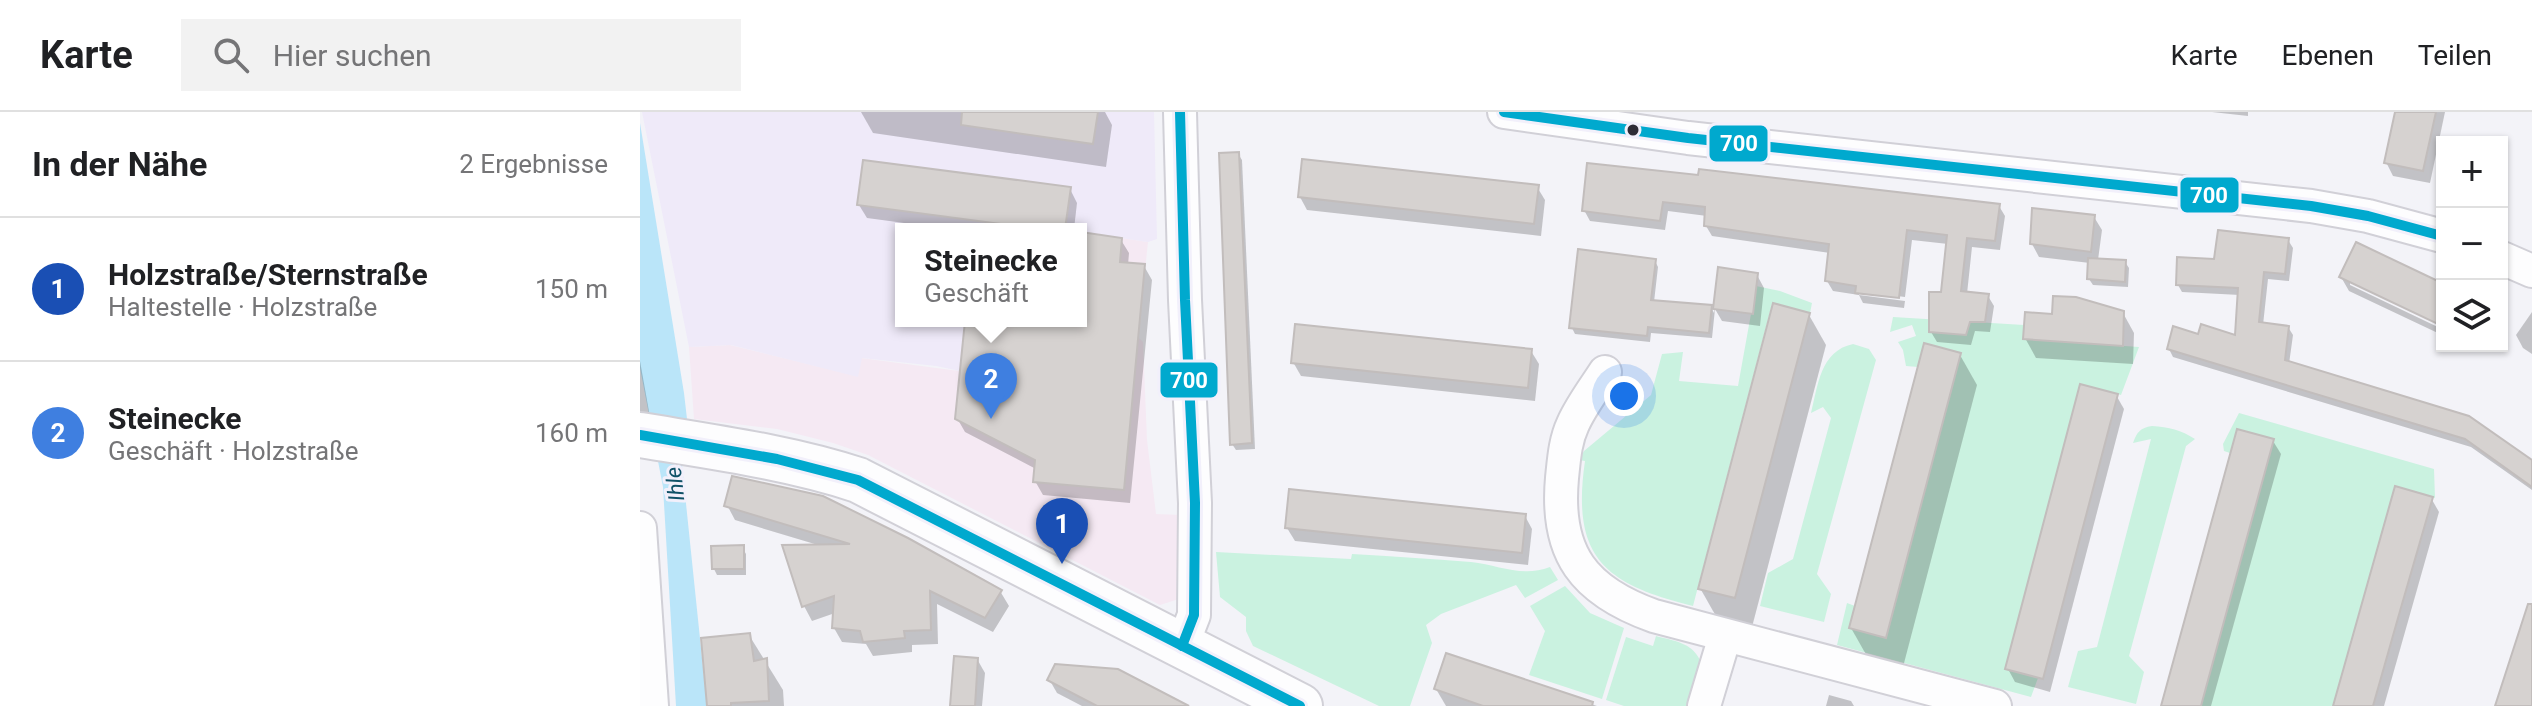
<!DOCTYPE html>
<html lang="de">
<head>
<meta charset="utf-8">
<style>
  :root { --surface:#fff; --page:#f2f2f2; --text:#202124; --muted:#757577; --line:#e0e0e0; --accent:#73727a }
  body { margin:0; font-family:Roboto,sans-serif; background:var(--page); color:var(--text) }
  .controls { position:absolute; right:24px; top:24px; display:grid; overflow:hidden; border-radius:0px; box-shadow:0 2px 6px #0004 }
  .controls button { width:72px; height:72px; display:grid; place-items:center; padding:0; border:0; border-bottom:2px solid var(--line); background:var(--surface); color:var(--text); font:40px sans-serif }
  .you { position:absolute; left:984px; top:284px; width:28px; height:28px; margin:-20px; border:6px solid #fff; border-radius:50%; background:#1a73e8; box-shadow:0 0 0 12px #1a73e833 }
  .badge { display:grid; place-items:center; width:52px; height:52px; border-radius:50%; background:var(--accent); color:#fff; font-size:26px; font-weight:700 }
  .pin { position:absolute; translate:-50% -66px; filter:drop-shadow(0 2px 4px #0008) }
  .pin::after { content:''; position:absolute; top:42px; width:28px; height:24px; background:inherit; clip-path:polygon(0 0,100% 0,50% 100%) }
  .popup { position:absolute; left:255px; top:111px; width:192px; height:104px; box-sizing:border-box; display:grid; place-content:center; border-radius:0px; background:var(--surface); filter:drop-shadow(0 2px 6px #0005); font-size:26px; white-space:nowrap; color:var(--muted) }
  .popup b { font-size:30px; color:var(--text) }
  .popup::after { content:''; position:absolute; left:50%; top:100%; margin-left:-16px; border:16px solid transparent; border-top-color:var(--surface) }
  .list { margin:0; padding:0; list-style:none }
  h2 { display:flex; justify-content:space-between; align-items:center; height:104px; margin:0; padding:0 32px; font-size:34px }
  h2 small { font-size:26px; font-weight:400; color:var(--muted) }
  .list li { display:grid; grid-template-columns:52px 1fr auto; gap:24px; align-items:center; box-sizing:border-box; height:144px; padding:0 32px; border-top:2px solid var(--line) }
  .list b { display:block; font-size:30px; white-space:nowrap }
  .list p { margin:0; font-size:26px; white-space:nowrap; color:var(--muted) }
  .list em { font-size:26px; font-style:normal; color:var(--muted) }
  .icon { flex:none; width:44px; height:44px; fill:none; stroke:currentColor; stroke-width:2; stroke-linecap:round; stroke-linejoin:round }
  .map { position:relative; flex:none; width:1892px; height:594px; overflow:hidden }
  header { display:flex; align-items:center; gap:48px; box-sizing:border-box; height:112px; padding:0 40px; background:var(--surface); border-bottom:2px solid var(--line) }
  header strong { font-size:38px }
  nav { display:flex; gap:44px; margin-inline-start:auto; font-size:28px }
  .search { width:560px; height:72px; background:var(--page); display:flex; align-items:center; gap:20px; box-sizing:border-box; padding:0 28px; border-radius:0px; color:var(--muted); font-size:30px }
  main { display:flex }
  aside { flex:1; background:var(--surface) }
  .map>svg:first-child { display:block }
  .commercial { fill:#f5e9f3 }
  .education { fill:#efeaf9 }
  .green { fill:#caf2e0 }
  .water { fill:#bae5f9 }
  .shadow { fill:#0003 }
  .building { fill:#d6d2d0; stroke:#c2bdbc; stroke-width:2 }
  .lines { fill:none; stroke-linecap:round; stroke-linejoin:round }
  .street-casing { stroke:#d1d0d7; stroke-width:36 }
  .secondary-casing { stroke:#d1d0d7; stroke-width:48 }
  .street { stroke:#fdfdfe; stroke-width:32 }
  .secondary { stroke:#fdfdfe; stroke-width:44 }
  .bus-1-casing { stroke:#f2f0fb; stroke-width:16 }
  .bus-1 { stroke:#00a9ce; stroke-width:10 }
  .bus-dot { fill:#2e2c36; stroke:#f2f0fb; stroke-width:3 }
  .labels { text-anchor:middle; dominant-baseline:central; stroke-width:6; stroke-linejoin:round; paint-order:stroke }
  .water-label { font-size:22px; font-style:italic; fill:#0f5167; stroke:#f2f0fb }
  .line-badge { stroke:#f2f0fb; stroke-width:3 }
  .badge-label { font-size:22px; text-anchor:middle; font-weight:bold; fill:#fff }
</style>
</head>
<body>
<header>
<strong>Karte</strong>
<div class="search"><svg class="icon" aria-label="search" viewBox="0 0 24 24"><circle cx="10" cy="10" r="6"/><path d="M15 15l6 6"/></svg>Hier suchen</div>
<nav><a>Karte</a><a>Ebenen</a><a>Teilen</a></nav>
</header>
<main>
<aside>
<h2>In der Nähe<small>2 Ergebnisse</small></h2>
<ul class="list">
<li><span class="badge" style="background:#1a4fb4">1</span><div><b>Holzstraße/Sternstraße</b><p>Haltestelle · Holzstraße</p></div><em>150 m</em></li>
<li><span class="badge" style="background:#3f7fe0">2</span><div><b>Steinecke</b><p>Geschäft · Holzstraße</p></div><em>160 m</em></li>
</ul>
</aside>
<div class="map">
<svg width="1892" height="594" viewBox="0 0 1892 594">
  <rect width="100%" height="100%" fill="#f3f3f8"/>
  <!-- commercial -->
  <path class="commercial" d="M 441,120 L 508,130 L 498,225 L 503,230 L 507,328 L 516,402 L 540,403 L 542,486 L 520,493 L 228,343 L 193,331 L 137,317 L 54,307 L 49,235 L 90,233 L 217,264 L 221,246 L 319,259 L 325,209 L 441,209 Z"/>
  <!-- education -->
  <path class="education" d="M 2,0 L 514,0 L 517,127 L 508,130 L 441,120 L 441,117 L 261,117 L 261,209 L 325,209 L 320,259 L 296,254 L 222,246 L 218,265 L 91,233 L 49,235 Z"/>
  <!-- green -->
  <g class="green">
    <path d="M 1116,174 L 1140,179 L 1172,191 L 1170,201 L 1132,192 L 1053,494 C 964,472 931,445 945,349 L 939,348 L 944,339 L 1011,283 L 1022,242 L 1043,240 L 1039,269 L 1098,274 Z"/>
    <path d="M 1253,205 L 1384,213 L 1383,227 L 1499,235 L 1481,283 L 1440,272 L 1366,557 L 1398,566 L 1391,585 L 1197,533 L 1207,491 L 1215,494 L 1209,516 L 1246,526 L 1321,241 L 1284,231 L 1278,255 L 1266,254 L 1263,238 L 1258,230 L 1276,224 L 1272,213 L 1250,220 Z"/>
    <path d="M 1213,232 L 1229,237 L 1236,248 L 1177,462 L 1191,482 L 1184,510 L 1120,494 L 1128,461 L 1153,447 L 1191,306 L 1183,295 L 1171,301 C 1178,274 1180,239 1213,232 Z"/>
    <path d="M 1599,301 L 1794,357 L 1795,386 L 1755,375 L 1693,594 L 1561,594 L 1634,328 L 1597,317 L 1590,341 L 1584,339 L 1583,332 Z"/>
    <path d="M 1512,314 C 1529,315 1541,318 1555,327 L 1546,334 L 1489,544 L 1504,560 L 1496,592 L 1428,575 L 1438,539 L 1457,535 L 1511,327 L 1493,331 C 1497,320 1500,316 1512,314 Z"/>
    <path d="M 576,440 L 711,447 L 712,442 C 752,444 791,447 831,450 C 859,453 882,466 910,455 L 918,468 L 885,486 L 876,473 L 801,502 L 786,513 L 792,531 L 770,594 L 739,594 L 613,534 L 606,519 L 606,505 L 580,485 Z"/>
    <path d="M 925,474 L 950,501 L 984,516 L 962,587 L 889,563 L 905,519 L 890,494 Z"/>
    <path d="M 1016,524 C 1034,529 1051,530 1060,548 L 1048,594 L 984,594 L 966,588 L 986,525 L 1013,534 Z"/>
  </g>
  <!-- water -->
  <path class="water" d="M 0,11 L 44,281 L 47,307 L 42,353 L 67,594 L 36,594 L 23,375 L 0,256 Z"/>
  <!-- shadow -->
  <g class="shadow">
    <path d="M 221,0 L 465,0 L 472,13 L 466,55 L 233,21 Z"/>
    <path d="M 1572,0 L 1608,0 L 1608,4 Z"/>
    <path d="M 1757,0 L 1805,0 L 1790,71 L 1753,64 L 1746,50 Z"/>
    <path d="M 598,42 L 602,48 L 615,337 L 596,338 L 592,332 Z"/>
    <path d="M 949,53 L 1359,94 L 1365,104 L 1360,138 L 1332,135 L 1327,182 L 1348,184 L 1354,194 L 1350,220 L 1335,219 L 1331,233 L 1297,230 L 1291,220 L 1303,182 L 1308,132 L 1272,128 L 1265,185 L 1219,179 L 1219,183 L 1193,179 L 1187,169 L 1190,141 L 1072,124 L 1066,114 L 1067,104 L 1028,99 L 1025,118 L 950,109 L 944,98 Z"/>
    <path d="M 897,75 L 905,88 L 901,124 L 667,98 L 660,85 Z"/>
    <path d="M 430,77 L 437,91 L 434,117 L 309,117 L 227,106 L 219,93 Z"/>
    <path d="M 1454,105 L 1462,118 L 1458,148 L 1485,150 L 1489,156 L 1488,175 L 1453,173 L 1449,167 L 1450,151 L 1399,145 L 1392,132 Z"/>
    <path d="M 441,122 L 481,128 L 489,141 L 488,153 L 504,154 L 512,168 L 490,391 L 403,383 L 395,369 L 396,357 L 325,320 L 317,306 L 327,209 L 441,209 Z"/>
    <path d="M 1648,128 L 1653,136 L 1649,169 L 1628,167 L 1623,213 L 1648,215 L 1653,223 L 1649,252 L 1892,351 L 1892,378 L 1831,335 L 1533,245 L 1529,237 L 1559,224 L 1597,225 L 1600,183 L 1542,180 L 1538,173 L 1576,150 Z"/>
    <path d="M 1015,149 L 1018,155 L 1014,190 L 1071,195 L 1074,201 L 1080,158 L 1117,163 L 1124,176 L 1120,214 L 1082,209 L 1075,197 L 1072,226 L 1011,221 L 1010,230 L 935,222 L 932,216 Z"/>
    <path d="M 1701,165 L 1802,173 L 1802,212 L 1710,168 L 1710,173 L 1802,217 L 1802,223 L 1709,179 Z"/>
    <path d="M 1219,183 L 1265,189 L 1264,196 L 1223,191 Z"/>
    <path d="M 1892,200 L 1892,242 L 1883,236 L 1876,223 Z"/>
    <path d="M 1483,201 L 1494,221 L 1493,252 L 1396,246 L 1385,226 Z"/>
    <path d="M 1169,203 L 1186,233 L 1112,515 L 1077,506 L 1060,476 Z"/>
    <path d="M 891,239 L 899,252 L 895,289 L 661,264 L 653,250 Z"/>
    <path d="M 1320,243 L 1337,273 L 1263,555 L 1228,546 L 1211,516 Z"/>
    <path d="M 0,249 L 10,305 L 0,306 Z"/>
    <path d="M 1476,283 L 1484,297 L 1410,580 L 1375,570 L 1368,557 Z"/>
    <path d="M 1633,329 L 1641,342 L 1571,594 L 1523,594 Z"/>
    <path d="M 93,366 L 360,479 L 369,494 L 353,520 L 297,492 L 298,532 L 272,533 L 272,540 L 233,544 L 226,532 L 202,530 L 194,516 L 195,501 L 172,509 L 164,494 L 145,435 L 178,433 L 95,408 L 87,393 Z"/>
    <path d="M 1791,386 L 1799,400 L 1744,594 L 1695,594 Z"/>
    <path d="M 885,404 L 892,417 L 888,453 L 655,429 L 647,416 Z"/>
    <path d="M 102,435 L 106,442 L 106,463 L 77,463 L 74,457 Z"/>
    <path d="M 109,523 L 143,578 L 144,594 L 69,594 Z"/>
    <path d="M 807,544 L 957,594 L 806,594 L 796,577 Z"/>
    <path d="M 337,547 L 345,561 L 342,594 L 312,594 Z"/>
    <path d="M 409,567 L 545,594 L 442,594 L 417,581 Z"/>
    <path d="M 1189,583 L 1211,589 L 1214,594 L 1186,594 Z"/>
  </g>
  <!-- building -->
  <g class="building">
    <path d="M 322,0 L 458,0 L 453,32 L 321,13 Z"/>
    <path d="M 1755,0 L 1796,0 L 1783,59 L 1744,51 Z"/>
    <path d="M 599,40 L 612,331 L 590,333 L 579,41 Z"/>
    <path d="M 662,47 L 899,73 L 894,112 L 658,85 Z"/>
    <path d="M 223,48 L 431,75 L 425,117 L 399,117 L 217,93 Z"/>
    <path d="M 947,51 L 1058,63 L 1059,57 L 1360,92 L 1355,129 L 1327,126 L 1321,179 L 1349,182 L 1345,210 L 1330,210 L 1326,223 L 1289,220 L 1289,180 L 1301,180 L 1307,123 L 1267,118 L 1259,186 L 1215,181 L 1216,174 L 1185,169 L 1189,132 L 1064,114 L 1065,95 L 1023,90 L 1020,109 L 942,99 Z"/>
    <path d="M 1392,96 L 1455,103 L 1451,140 L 1390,132 Z"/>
    <path d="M 1578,118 L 1649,126 L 1645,162 L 1624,160 L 1619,210 L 1649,214 L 1645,248 L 1829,304 L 1892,348 L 1892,375 L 1825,327 L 1527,237 L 1533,214 L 1558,222 L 1561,212 L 1595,223 L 1598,176 L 1536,173 L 1537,145 L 1574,147 Z"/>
    <path d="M 441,120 L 482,126 L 480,150 L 505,152 L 484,378 L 393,370 L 395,348 L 315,307 L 325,209 L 441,209 Z"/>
    <path d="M 1716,130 L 1802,171 L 1802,214 L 1699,165 Z"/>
    <path d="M 938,137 L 1016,147 L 1011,188 L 1072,193 L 1069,221 L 1008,215 L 1007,224 L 929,216 Z"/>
    <path d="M 1448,146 L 1486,148 L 1485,170 L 1447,167 Z"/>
    <path d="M 1078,155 L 1118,161 L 1113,202 L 1073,197 Z"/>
    <path d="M 1413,184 L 1436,185 L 1484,199 L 1483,234 L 1383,227 L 1385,200 L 1412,202 Z"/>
    <path d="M 1133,191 L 1170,201 L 1095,486 L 1058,477 Z"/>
    <path d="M 655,212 L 892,237 L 888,276 L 651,251 Z"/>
    <path d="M 1284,231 L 1321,241 L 1246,526 L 1209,516 Z"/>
    <path d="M 1440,272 L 1478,282 L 1403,567 L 1365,557 Z"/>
    <path d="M 1597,317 L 1634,327 L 1595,469 L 1561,594 L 1521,594 Z"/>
    <path d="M 92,364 L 183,384 L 268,426 L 362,478 L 345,506 L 290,479 L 291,518 L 264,519 L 265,526 L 223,530 L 220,519 L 192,516 L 194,484 L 162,495 L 142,433 L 210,432 L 84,394 Z"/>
    <path d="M 1755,374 L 1793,385 L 1760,499 L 1733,594 L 1693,594 Z"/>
    <path d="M 649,377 L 886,402 L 882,441 L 645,416 Z"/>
    <path d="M 104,433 L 104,457 L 72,457 L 71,434 Z"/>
    <path d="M 1888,492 L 1892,492 L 1892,594 L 1855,594 Z"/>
    <path d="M 110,521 L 114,549 L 127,546 L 129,589 L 91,591 L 91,594 L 67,594 L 61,526 Z"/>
    <path d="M 806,541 L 953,590 L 952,594 L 843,594 L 794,577 Z"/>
    <path d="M 314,544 L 338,546 L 335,594 L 310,594 Z"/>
    <path d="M 415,552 L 478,557 L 549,594 L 457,594 L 407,568 Z"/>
  </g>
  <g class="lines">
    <!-- street casing -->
    <g class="street-casing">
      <g id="street">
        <path d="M 540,0 L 545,188 L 555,391 L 554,503 L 542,534"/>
        <path d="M 864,0 L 1048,26 L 1671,94 L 1728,104 L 1802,124"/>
        <path d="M 1862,146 L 1892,159"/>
        <path d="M 965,260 C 954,277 941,294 933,312 C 925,329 924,347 922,366 C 915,442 944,479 1014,504 L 1355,594"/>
        <path d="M 0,416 L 12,594"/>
        <path d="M 1064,594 L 1085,524"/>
      </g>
    </g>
    <!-- secondary casing -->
    <g class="secondary-casing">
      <path id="secondary" d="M 0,323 C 72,335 148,345 218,368 L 660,594"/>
    </g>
    <!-- street -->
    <use href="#street" class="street"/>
    <!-- secondary -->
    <use href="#secondary" class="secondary"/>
    <!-- bus-1 casing -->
    <g class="bus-1-casing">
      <g id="bus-1">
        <path d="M 540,0 L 545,188 L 555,391 L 554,503 L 542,534"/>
        <path d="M 864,0 L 1048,26 L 1671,94 L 1728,104 L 1802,124"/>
        <path d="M 0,323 L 137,347 L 218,368 L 660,594"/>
      </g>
    </g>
    <!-- bus-1 -->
    <use href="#bus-1" class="bus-1"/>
  </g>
  <!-- markers -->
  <circle class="bus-dot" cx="993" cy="18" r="7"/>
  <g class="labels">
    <!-- water labels -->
    <g class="water-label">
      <text transform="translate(35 372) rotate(-96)">Ihle</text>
    </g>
  </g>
  <g class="line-badge">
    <rect x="1068" y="12" width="61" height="39" rx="8" fill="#00a9ce"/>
    <rect x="1539" y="64" width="61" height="38" rx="8" fill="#00a9ce"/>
    <rect x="519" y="249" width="60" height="38" rx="8" fill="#00a9ce"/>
  </g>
  <g class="badge-label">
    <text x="1099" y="39">700</text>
    <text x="1569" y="91">700</text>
    <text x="549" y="276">700</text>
  </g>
</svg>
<div class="controls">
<button>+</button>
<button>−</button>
<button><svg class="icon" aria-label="layers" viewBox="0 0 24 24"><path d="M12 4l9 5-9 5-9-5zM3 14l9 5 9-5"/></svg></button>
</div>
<div class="you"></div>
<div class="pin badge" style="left:422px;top:452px;background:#1a4fb4">1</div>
<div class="pin badge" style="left:351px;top:307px;background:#3f7fe0">2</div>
<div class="popup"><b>Steinecke</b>Geschäft</div>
</div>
</main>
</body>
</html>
